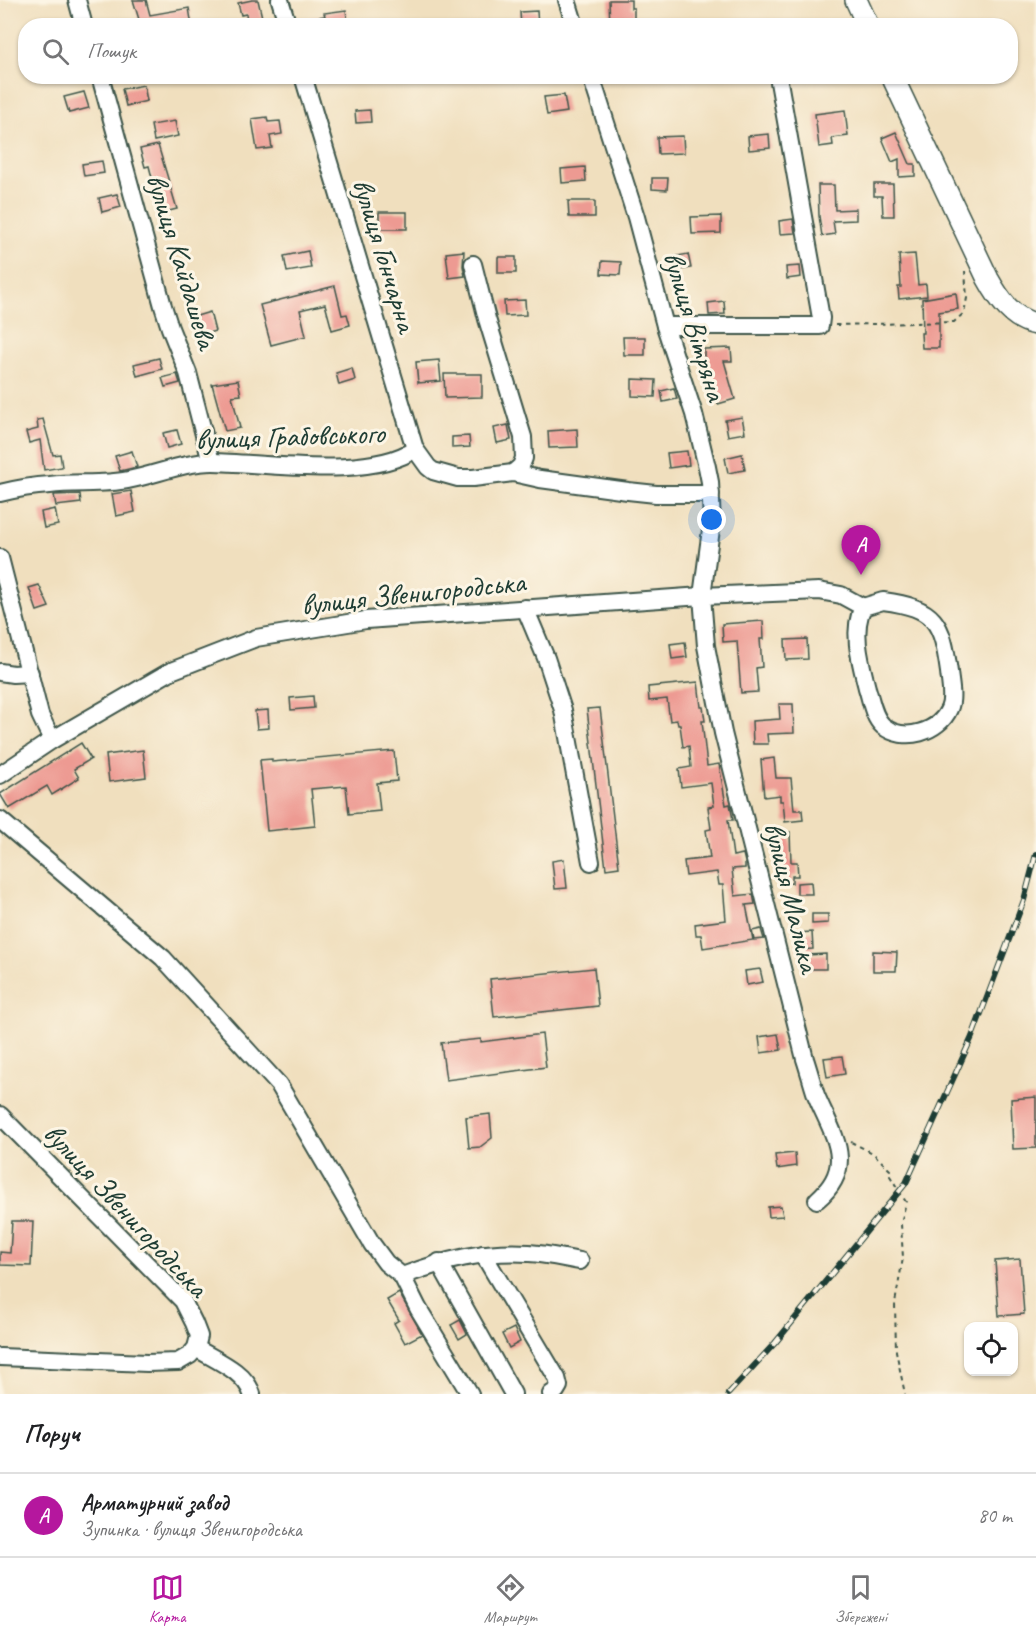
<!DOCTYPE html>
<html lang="uk">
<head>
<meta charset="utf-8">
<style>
  :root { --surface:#fff; --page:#f2f2f2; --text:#202124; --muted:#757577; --line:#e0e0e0; --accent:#b5179e }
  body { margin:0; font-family:Caveat,sans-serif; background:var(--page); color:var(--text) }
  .controls { position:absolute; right:18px; bottom:18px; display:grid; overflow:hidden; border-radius:12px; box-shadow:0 2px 4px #0004 }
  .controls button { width:54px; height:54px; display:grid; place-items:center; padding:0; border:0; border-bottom:2px solid var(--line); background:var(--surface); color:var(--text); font:30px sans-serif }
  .you { position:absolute; left:712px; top:520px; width:21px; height:21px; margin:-15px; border:4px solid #fff; border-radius:50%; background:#1a73e8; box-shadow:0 0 0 9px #1a73e833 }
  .badge { display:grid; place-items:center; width:39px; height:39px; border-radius:50%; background:var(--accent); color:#fff; font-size:20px; font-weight:700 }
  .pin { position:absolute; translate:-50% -50px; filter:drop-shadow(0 2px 3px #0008) }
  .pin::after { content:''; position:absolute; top:32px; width:21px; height:18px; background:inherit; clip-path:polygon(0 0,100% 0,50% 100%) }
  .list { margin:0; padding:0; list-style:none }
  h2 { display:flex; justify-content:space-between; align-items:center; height:78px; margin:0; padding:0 24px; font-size:26px }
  h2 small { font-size:20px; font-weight:400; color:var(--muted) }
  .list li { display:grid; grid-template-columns:39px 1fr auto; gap:18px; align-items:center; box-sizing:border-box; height:84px; padding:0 24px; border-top:2px solid var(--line) }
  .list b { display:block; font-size:22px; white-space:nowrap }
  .list p { margin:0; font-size:20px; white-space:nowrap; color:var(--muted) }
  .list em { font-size:20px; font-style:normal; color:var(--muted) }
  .icon { flex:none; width:33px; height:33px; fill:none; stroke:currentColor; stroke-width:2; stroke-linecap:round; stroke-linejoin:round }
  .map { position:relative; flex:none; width:1036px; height:1394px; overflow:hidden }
  .search { position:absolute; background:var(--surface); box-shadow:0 2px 4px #0004; left:18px; right:18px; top:18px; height:66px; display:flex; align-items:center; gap:15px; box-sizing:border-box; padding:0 21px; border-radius:24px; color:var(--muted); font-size:22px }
  .sheet { height:162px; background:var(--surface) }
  nav { display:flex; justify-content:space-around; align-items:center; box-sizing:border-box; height:84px; border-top:2px solid var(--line); background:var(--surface); font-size:16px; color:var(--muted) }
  nav a { display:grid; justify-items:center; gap:3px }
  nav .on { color:var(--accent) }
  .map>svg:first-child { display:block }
  .building { fill:#ed9a92 }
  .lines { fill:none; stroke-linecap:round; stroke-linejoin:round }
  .minor-casing { stroke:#3e5549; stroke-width:20 }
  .major-casing { stroke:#3e5549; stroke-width:24 }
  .path { stroke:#3e5549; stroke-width:2; stroke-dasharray:4.5 4.5; stroke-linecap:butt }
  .minor { stroke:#fff; stroke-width:16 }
  .major { stroke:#fff; stroke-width:21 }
  .rail-casing { stroke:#1f3d34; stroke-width:6 }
  .rail { stroke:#fcf5e5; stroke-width:4; stroke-dasharray:11; stroke-linecap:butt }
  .labels { text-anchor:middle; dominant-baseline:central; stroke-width:6; stroke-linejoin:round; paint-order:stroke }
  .street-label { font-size:30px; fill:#1f3d34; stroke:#fcf5e5 }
</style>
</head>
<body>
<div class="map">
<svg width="1036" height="1394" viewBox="0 0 1036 1394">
  <rect width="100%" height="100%" fill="#fcf5e5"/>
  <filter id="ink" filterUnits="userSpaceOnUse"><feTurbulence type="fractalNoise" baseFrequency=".0167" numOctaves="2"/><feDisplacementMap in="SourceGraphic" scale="12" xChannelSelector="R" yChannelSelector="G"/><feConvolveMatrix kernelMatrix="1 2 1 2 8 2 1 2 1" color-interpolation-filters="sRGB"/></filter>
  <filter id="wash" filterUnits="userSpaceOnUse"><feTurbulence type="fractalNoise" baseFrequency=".008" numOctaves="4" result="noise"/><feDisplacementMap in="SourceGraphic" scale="24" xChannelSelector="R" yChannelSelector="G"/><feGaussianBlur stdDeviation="1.35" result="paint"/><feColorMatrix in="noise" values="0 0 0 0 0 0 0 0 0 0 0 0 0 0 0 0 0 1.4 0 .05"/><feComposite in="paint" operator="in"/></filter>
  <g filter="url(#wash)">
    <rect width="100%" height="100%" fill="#f0dfbe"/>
    <g id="blocks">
      <!-- building -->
      <g class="building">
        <path d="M 133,0 L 146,0 L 150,15 L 189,8 L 192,26 L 141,26 Z"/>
        <path d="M 252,0 L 258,0 L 264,26 L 248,26 L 246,14 L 241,15 L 238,3 Z"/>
        <path d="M 609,0 L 631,0 L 631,8 L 634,8 L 634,26 L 610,26 Z"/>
        <path d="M 346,10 L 348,26 L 305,26 L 305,19 L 325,16 L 324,13 Z"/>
        <path d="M 537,11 L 538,26 L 521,26 L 520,12 Z"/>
        <path d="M 144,85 L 147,101 L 126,106 L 122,89 Z"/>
        <path d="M 84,92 L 89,108 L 69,113 L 64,97 Z"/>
        <path d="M 564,95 L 567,112 L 547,115 L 544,97 Z"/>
        <path d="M 370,110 L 371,122 L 356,123 L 355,111 Z"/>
        <path d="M 845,110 L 848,136 L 832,138 L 833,145 L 819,147 L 815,114 Z"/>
        <path d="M 267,117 L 268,122 L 280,121 L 282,134 L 270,136 L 272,148 L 257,150 L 252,119 Z"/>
        <path d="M 175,121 L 178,136 L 154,141 L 151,125 Z"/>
        <path d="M 896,132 L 910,164 L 915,164 L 915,176 L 899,177 L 899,159 L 892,162 L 882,138 Z"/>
        <path d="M 769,134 L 770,148 L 749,150 L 748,136 Z"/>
        <path d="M 683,136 L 684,153 L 658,154 L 657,137 Z"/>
        <path d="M 158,145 L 177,209 L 161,213 L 149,166 L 145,167 L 140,149 Z"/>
        <path d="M 102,161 L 104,173 L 84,176 L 82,164 Z"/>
        <path d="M 585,167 L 586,181 L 562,183 L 561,169 Z"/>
        <path d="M 652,178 L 668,178 L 667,190 L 652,189 Z"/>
        <path d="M 874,184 L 893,184 L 894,216 L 883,216 L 882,196 L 874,196 Z"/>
        <path d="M 818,185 L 834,185 L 835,210 L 856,209 L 856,220 L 833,221 L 835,234 L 822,236 L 819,216 Z"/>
        <path d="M 117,194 L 121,207 L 102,212 L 99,198 Z"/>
        <path d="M 568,201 L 595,201 L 595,217 L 569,217 Z"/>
        <rect x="379" y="212" width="28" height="17"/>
        <path d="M 721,216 L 721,233 L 692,234 L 691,217 Z"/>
        <path d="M 793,219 L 795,233 L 780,234 L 779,221 Z"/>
        <path d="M 308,251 L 311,268 L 287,272 L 284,256 Z"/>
        <path d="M 464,251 L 463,266 L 465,276 L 449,278 L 446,253 Z"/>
        <path d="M 688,254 L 691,268 L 674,271 L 672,257 Z"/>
        <path d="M 915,254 L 918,285 L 926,284 L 927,296 L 899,299 L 898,287 L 901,287 L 899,255 Z"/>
        <rect x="498" y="257" width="18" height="16"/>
        <path d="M 602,261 L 621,262 L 620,275 L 601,274 Z"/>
        <path d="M 800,266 L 801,277 L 787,279 L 786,267 Z"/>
        <path d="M 335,286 L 342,315 L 347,314 L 350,325 L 332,330 L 325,304 L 300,310 L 306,336 L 271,345 L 260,305 Z"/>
        <path d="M 956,293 L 958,309 L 939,312 L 939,348 L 922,348 L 921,333 L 923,333 L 922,299 Z"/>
        <path d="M 525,300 L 526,315 L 505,316 L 504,301 Z"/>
        <path d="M 724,301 L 725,314 L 709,315 L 708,303 Z"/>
        <path d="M 210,312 L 215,331 L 195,337 L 190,318 Z"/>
        <path d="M 623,337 L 645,337 L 645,355 L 624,355 Z"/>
        <path d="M 731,348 L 732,361 L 724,361 L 735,399 L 718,404 L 706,362 L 704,362 L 704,349 Z"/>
        <path d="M 159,358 L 162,369 L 137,376 L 134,364 Z"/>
        <path d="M 439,360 L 441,381 L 418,383 L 416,362 Z"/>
        <path d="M 352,368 L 355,380 L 339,385 L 336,373 Z"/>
        <path d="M 177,374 L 180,383 L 165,387 L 162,378 Z"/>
        <path d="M 444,374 L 482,374 L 482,397 L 445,398 Z"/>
        <path d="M 632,379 L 656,380 L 655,397 L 632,396 Z"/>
        <path d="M 238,380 L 241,395 L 232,396 L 240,428 L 225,431 L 212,384 Z"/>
        <path d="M 674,388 L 677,399 L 663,402 L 661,391 Z"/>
        <path d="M 742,417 L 745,433 L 728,436 L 725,420 Z"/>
        <path d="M 43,419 L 53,455 L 60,454 L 62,467 L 44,470 L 40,440 L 29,443 L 26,432 L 38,429 L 37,420 Z"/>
        <path d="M 508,425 L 511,440 L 497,443 L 494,428 Z"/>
        <path d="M 577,429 L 578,447 L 549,448 L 548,431 Z"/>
        <path d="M 177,430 L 181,444 L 167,448 L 163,433 Z"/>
        <path d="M 469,436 L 470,447 L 452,448 L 452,437 Z"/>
        <path d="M 132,451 L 137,467 L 120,471 L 115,456 Z"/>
        <path d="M 687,451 L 689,465 L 669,468 L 667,453 Z"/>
        <path d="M 742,454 L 745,470 L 728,473 L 725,458 Z"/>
        <path d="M 131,491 L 135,512 L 116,516 L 112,494 Z"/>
        <path d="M 80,494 L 81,503 L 56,506 L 54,495 Z"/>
        <path d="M 55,509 L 58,525 L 44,528 L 41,512 Z"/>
        <path d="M 39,585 L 49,607 L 37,611 L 29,588 Z"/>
        <path d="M 763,621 L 764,639 L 760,639 L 762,667 L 756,668 L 758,692 L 741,693 L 737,641 L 723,642 L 722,624 Z"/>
        <path d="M 807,639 L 808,659 L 786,660 L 785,640 Z"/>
        <path d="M 685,642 L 687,657 L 672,659 L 670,644 Z"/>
        <path d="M 698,682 L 701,707 L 703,707 L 705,721 L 702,721 L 707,766 L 719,764 L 726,805 L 730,804 L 731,809 L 733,820 L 728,820 L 733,856 L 743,854 L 745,862 L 745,868 L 732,869 L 735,896 L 753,894 L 755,904 L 746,905 L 753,940 L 703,948 L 701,935 L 696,935 L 695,924 L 726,920 L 723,885 L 719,885 L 717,872 L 686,876 L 684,861 L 710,858 L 706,830 L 711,829 L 708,807 L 714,806 L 711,783 L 681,787 L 679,769 L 691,767 L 689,746 L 683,747 L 680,725 L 678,725 L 677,720 L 670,721 L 667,699 L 649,701 L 648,687 Z"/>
        <path d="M 313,696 L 314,708 L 291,710 L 290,698 Z"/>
        <path d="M 779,704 L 793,704 L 794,733 L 767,734 L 768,744 L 753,744 L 752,721 L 780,719 Z"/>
        <path d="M 600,708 L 619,867 L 606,869 L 587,709 Z"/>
        <path d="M 268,710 L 269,728 L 257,729 L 255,711 Z"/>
        <path d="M 81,743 L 91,759 L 74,769 L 79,778 L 52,795 L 47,786 L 9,809 L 0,794 Z"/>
        <path d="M 143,750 L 146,777 L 109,782 L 106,755 Z"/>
        <path d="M 394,751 L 397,781 L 377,783 L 380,811 L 349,814 L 346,786 L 311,789 L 315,826 L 267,831 L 260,760 L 272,759 L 272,762 Z"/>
        <path d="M 774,758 L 776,778 L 791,778 L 794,810 L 802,810 L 803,820 L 785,822 L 783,801 L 780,801 L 780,795 L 764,797 L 761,760 Z"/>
        <path d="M 775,832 L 790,832 L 791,862 L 797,862 L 798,876 L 792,876 L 792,883 L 784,884 L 780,846 L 775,847 Z"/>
        <path d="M 564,859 L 567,888 L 555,889 L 552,861 Z"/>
        <path d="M 811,882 L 812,894 L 797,894 L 797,883 Z"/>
        <path d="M 812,914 L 828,914 L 828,923 L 812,924 Z"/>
        <path d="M 761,929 L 764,939 L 754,940 L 752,931 Z"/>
        <path d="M 812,932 L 813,949 L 797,950 L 796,933 Z"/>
        <path d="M 873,951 L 897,952 L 896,971 L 873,971 Z"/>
        <path d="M 826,954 L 826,969 L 808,969 L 807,955 Z"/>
        <path d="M 594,968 L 598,1006 L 494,1017 L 490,979 Z"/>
        <path d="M 760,969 L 763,982 L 747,985 L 745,971 Z"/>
        <path d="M 542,1034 L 546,1067 L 446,1080 L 441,1043 L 481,1039 L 481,1042 Z"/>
        <path d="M 778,1034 L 781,1050 L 761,1053 L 759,1037 Z"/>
        <path d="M 842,1056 L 845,1074 L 827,1077 L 824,1058 Z"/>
        <path d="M 1036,1097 L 1036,1148 L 1013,1149 L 1011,1099 Z"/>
        <path d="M 490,1114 L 492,1138 L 480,1147 L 469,1148 L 466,1117 Z"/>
        <path d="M 795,1153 L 796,1166 L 777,1169 L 775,1155 Z"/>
        <path d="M 781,1206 L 783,1216 L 769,1217 L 768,1207 Z"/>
        <path d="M 12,1221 L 33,1221 L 31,1266 L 0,1265 L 0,1252 L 10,1253 Z"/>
        <path d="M 1020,1259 L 1024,1314 L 999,1316 L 995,1261 Z"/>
        <path d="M 399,1293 L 422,1334 L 405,1343 L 394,1323 L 399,1320 L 387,1300 Z"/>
        <path d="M 460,1320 L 467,1334 L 459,1339 L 451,1325 Z"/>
        <path d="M 514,1328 L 520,1342 L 509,1348 L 502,1334 Z"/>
      </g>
    </g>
  </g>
  <g filter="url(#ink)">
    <use href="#blocks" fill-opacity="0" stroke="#3e5549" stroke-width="1.5"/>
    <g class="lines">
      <!-- minor casing -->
      <g class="minor-casing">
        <g id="minor">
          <path d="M 77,0 L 84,26"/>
          <path d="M 280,0 L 288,26"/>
          <path d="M 567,0 L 575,26"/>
          <path d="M 100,76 L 163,306 L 170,328 L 188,373 L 211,462"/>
          <path d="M 303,76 L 415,449"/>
          <path d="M 591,76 L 636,217 L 665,326 L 694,414 L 707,467 L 710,482 L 712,522 L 702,596 L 706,646 L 723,733 L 805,1059 C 809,1071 812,1083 816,1095 C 832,1134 858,1165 817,1200"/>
          <path d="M 473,264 L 487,319 L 523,437 L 524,458 L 521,466 L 513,473"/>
          <path d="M 665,326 L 820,326 L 821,318 L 778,76"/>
          <path d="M 0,493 C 16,489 33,486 50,485 C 76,482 102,485 128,480 C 155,475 184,462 213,462 C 266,463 371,480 415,449 L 428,467 L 433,471 L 458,478 L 473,478 L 513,473 L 540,479 L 628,491 L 656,494 L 711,494"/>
          <path d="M 0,558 L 40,715 L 52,740"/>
          <path d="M 883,601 C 936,608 942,622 949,672 C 950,684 954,698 949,709 C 939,732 904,743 883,726 C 873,717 871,700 867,688 C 861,664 851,631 863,607 Z"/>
          <path d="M 525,608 L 546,658 L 563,710 L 591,862"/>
          <path d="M 0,672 L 13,674 L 30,673"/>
          <path d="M 0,775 L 52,740 L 171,671 L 256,638 L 366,620 L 702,596 L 819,591 L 841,595 L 863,607"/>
          <path d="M 0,820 L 163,958 L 279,1085 L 372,1244 L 386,1263 L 402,1276 C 445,1260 483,1250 529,1253 C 546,1254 563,1258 580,1261"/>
          <path d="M 0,1115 L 183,1301 L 194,1323 L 199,1336 L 196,1348 L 190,1355 L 178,1362 L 147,1363 L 0,1357"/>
          <path d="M 483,1254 L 557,1378 L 559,1386 L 556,1391 L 551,1394"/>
          <path d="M 439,1262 L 513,1394"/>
          <path d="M 402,1276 L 418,1308 L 470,1394"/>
          <path d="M 196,1348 C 215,1360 245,1371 252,1394"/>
        </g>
      </g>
      <!-- major casing -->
      <g class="major-casing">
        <g id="major">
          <path d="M 856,0 L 868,26"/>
          <path d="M 892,76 L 988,279 C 999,299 1012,319 1036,324"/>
        </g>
      </g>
      <!-- path -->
      <g class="path">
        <path d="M 835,325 L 954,322 L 964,313 L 967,298 L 965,271"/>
        <path d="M 851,1142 L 873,1153 L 890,1170 L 890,1176 L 906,1202 L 901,1224 L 903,1258 L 895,1303 L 896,1351 L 905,1394"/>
      </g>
      <!-- minor -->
      <use href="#minor" class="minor"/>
      <!-- major -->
      <use href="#major" class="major"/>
      <!-- rail casing -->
      <g class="rail-casing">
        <path id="rail" d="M 728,1394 L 775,1343 L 906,1183 L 972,1037 L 1024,900 L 1036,854"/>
      </g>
      <!-- rail -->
      <use href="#rail" class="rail"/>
    </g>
  </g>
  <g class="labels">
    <!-- street labels -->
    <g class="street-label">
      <text transform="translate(385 255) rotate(73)">вулиця Гончарна</text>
      <text transform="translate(182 261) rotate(73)">вулиця Кайдашева</text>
      <text transform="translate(695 326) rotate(73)">вулиця Вітряна</text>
      <text transform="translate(290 436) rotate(-2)">вулиця Грабовського</text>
      <text transform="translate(413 593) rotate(-6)">вулиця Звенигородська</text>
      <text transform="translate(792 897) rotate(76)">вулиця Малика</text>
      <text transform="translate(126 1210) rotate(47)">вулиця Звенигородська</text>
    </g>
  </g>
</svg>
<div class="controls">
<button><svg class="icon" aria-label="locate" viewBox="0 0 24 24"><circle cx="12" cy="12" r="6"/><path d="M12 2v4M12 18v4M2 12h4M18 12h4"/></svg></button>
</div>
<div class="you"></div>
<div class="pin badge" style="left:861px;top:575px">A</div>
<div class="search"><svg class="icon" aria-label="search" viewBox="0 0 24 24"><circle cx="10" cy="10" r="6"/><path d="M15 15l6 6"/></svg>Пошук</div>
</div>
<section class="sheet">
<h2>Поруч<small></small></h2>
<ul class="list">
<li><span class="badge">A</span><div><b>Арматурний завод</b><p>Зупинка · вулиця Звенигородська</p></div><em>80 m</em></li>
</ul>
</section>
<nav>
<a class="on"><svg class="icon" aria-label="map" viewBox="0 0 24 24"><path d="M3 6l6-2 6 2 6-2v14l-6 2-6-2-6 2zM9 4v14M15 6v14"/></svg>Карта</a>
<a><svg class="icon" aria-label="directions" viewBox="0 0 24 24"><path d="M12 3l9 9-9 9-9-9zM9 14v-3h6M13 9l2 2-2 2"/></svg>Маршрут</a>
<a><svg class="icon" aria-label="saved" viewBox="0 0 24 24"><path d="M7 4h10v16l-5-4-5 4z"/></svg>Збережені</a>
</nav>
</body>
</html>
